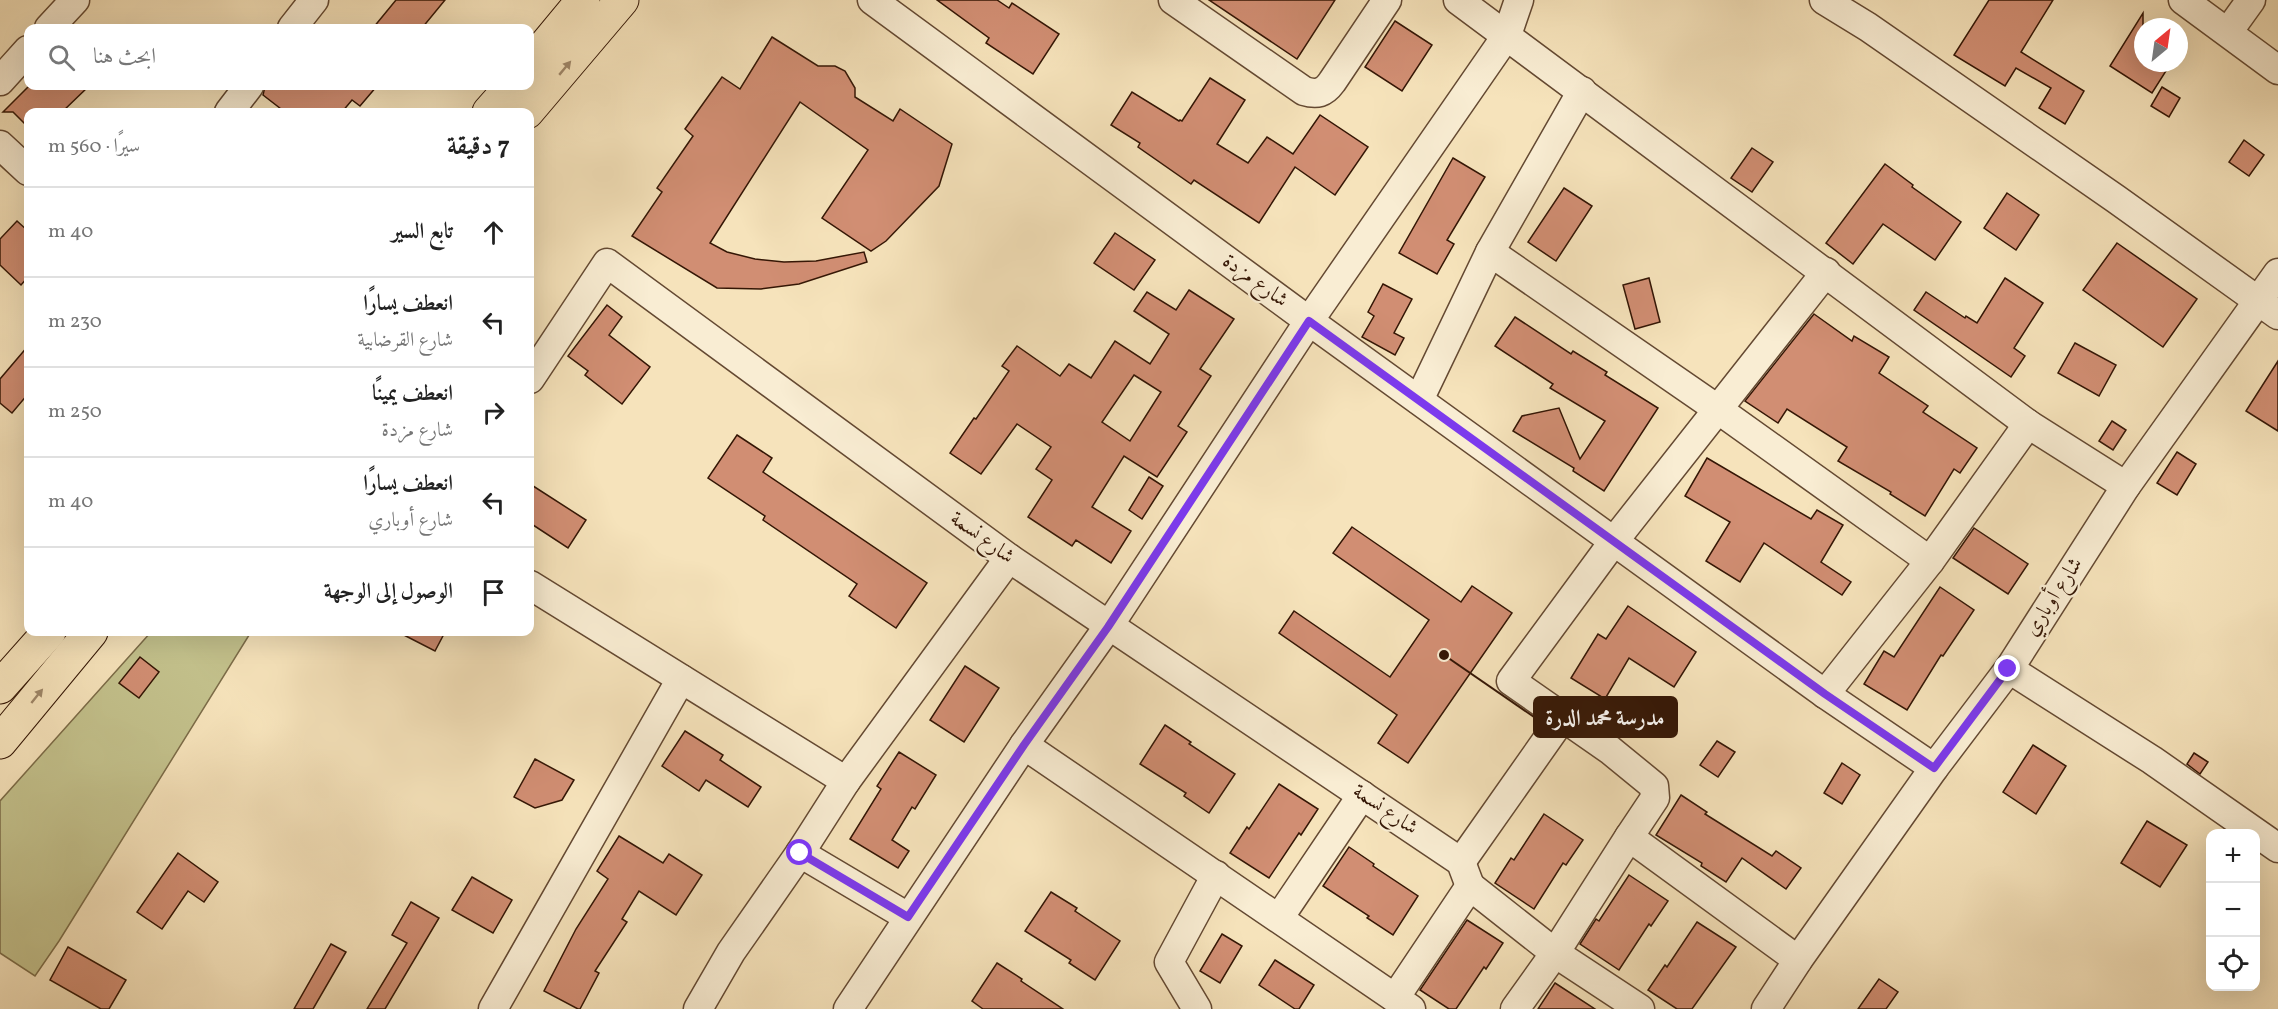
<!DOCTYPE html>
<html lang="ar">
<head>
<meta charset="utf-8">
<style>
  :root { --surface:#fff; --page:#f6f6f6; --text:#222; --muted:#767676; --line:#e0e0e0 }
  body { margin:0; font-family:Vollkorn,Amiri,serif; background:var(--page); color:var(--text); direction:rtl }
  .controls { position:absolute; right:18px; bottom:18px; display:grid; overflow:hidden; border-radius:12px; box-shadow:0 6px 24px #0002 }
  .controls button { width:54px; height:54px; display:grid; place-items:center; padding:0; border:0; border-bottom:2px solid var(--line); background:var(--surface); color:var(--text); font:30px sans-serif }
  .compass { position:absolute; left:2134px; top:18px; width:54px; height:54px; border-radius:50%; background:var(--surface); box-shadow:0 6px 24px #0002; rotate:29deg }
  .stop { position:absolute; width:18px; height:18px; margin:-14px; border:4px solid #7c3aed; border-radius:50%; background:#fff }
  .stop.end { background:#7c3aed; border-color:#fff; box-shadow:0 2px 6px #0008 }
  .list { margin:0; padding:0; list-style:none }
  h2 { display:flex; justify-content:space-between; align-items:center; height:78px; margin:0; padding:0 24px; font-size:26px }
  h2 small { font-size:20px; font-weight:400; color:var(--muted) }
  .list li { display:grid; grid-template-columns:39px 1fr auto; gap:18px; align-items:center; box-sizing:border-box; height:90px; padding:0 24px; border-top:2px solid var(--line) }
  .list b { display:block; font-size:22px; white-space:nowrap }
  .list p { margin:0; font-size:20px; white-space:nowrap; color:var(--muted) }
  .list em { font-size:20px; font-style:normal; color:var(--muted) }
  .icon { flex:none; width:33px; height:33px; fill:none; stroke:currentColor; stroke-width:2; stroke-linecap:round; stroke-linejoin:round }
  .map { position:relative; flex:none; width:2278px; height:1009px; overflow:hidden; direction:ltr }
  .search { position:absolute; background:var(--surface); box-shadow:0 6px 24px #0002; left:24px; top:24px; width:510px; height:66px; display:flex; align-items:center; gap:15px; box-sizing:border-box; padding:0 21px; border-radius:12px; color:var(--muted); font-size:22px }
  .panel { position:absolute; background:var(--surface); box-shadow:0 6px 24px #0002; left:24px; top:108px; width:510px; height:528px; border-radius:12px; direction:rtl }
  .map>svg:first-child { display:block }
  .green { fill:#c3c18c; stroke:#7c6c48; stroke-width:1.5 }
  .building { fill:#d18e73; stroke:#341605; stroke-width:1.5; fill-rule:evenodd }
  .lines { fill:none; stroke-linecap:round; stroke-linejoin:round }
  .minor-casing { stroke:#644932; stroke-width:31 }
  .highway-casing { stroke:#341605; stroke-width:35 }
  .minor { stroke:#f9edd3; stroke-width:28 }
  .highway { stroke:#f6e3bb; stroke-width:33 }
  .oneway { fill:#9f8769 }
  .route { stroke:#7c3aed; stroke-width:8 }
  .labels { text-anchor:middle; dominant-baseline:central; stroke-width:4.5; stroke-linejoin:round; paint-order:stroke }
  .street-label { font-size:21px; fill:#341605; stroke:#f9edd3 }
  .leader { fill:none; stroke:#341605; stroke-width:2 }
  .callout-dot { fill:#341605; stroke:#f9edd3; stroke-width:2 }
  .callout { fill:#341605; stroke:#341605; stroke-width:2 }
  .callout-label { font-size:22px; text-anchor:middle; font-weight:bold; fill:#fff }
</style>
</head>
<body>
<div class="map">
<svg width="2278" height="1009" viewBox="0 0 2278 1009">
  <rect width="100%" height="100%" fill="#f6e3bb"/>
  <filter id="stains"><feTurbulence type="fractalNoise" baseFrequency=".00333" numOctaves="4"/><feColorMatrix values="0 0 0 0 .2 0 0 0 0 .09 0 0 0 0 .02 0 0 0 .5 -.17"/></filter>
  <radialGradient id="worn" r=".72"><stop offset=".6" stop-color="#630" stop-opacity="0"/><stop offset="1" stop-color="#630" stop-opacity=".3"/></radialGradient>
  <!-- green -->
  <path class="green" d="M 151,632 L 251,632 L 59,941 L 35,976 L 0,953 L 0,801 Z"/>
  <!-- building -->
  <g class="building">
    <path d="M 396,0 L 445,0 L 422,28 L 373,28 Z"/>
    <path d="M 937,0 L 997,0 L 1009,8 L 1012,3 L 1059,34 L 1033,74 L 986,43 L 989,38 Z"/>
    <path d="M 1209,0 L 1335,0 L 1297,59 Z"/>
    <path d="M 1989,0 L 2053,0 L 2021,52 L 2084,91 L 2065,124 L 2039,108 L 2051,88 L 2016,68 L 2005,86 L 1954,55 Z"/>
    <path d="M 2143,13 L 2143,63 L 2171,63 L 2152,93 L 2110,66 Z"/>
    <path d="M 1395,21 L 1432,45 L 1402,91 L 1365,67 Z"/>
    <path d="M 772,37 L 818,66 L 835,66 L 845,71 L 855,88 L 855,97 L 893,121 L 900,109 L 952,144 L 939,186 L 886,241 L 871,251 L 822,218 L 868,150 L 800,102 L 710,243 L 727,252 L 755,259 L 784,262 L 816,261 L 864,252 L 867,262 L 799,284 L 761,289 L 717,288 L 632,236 L 662,192 L 657,188 L 693,136 L 685,129 L 722,77 L 740,89 Z"/>
    <path d="M 1210,78 L 1245,100 L 1217,144 L 1248,163 L 1267,137 L 1293,154 L 1320,115 L 1368,147 L 1335,195 L 1295,167 L 1259,223 L 1194,180 L 1191,184 L 1138,147 L 1140,143 L 1111,125 L 1132,92 L 1179,121 L 1180,120 L 1182,121 Z"/>
    <path d="M 29,86 L 89,86 L 62,112 L 28,112 L 28,127 L 13,112 L 3,112 Z"/>
    <path d="M 265,86 L 377,86 L 360,106 L 352,100 L 342,112 L 285,112 L 263,95 Z"/>
    <path d="M 2162,87 L 2180,98 L 2169,117 L 2151,106 Z"/>
    <path d="M 2244,140 L 2264,155 L 2249,176 L 2229,162 Z"/>
    <path d="M 1752,148 L 1773,162 L 1752,192 L 1731,178 Z"/>
    <path d="M 1453,158 L 1485,177 L 1447,240 L 1454,244 L 1437,274 L 1399,253 Z"/>
    <path d="M 1885,164 L 1913,185 L 1912,187 L 1961,222 L 1935,260 L 1883,224 L 1853,264 L 1826,243 Z"/>
    <path d="M 1564,188 L 1592,206 L 1556,261 L 1528,242 Z"/>
    <path d="M 2007,193 L 2039,215 L 2016,250 L 1984,228 Z"/>
    <path d="M 17,221 L 28,231 L 28,277 L 21,285 L 0,265 L 0,239 Z"/>
    <path d="M 1115,233 L 1155,260 L 1134,290 L 1094,263 Z"/>
    <path d="M 2117,243 L 2197,299 L 2163,347 L 2083,290 Z"/>
    <path d="M 1649,278 L 1660,322 L 1635,329 L 1623,285 Z"/>
    <path d="M 2005,278 L 2043,303 L 2014,348 L 2025,356 L 2011,377 L 1914,310 L 1926,292 L 1965,318 L 1966,316 L 1977,323 Z"/>
    <path d="M 1383,284 L 1412,299 L 1394,333 L 1404,338 L 1395,355 L 1362,337 L 1374,316 L 1368,312 Z"/>
    <path d="M 1189,290 L 1234,319 L 1200,369 L 1211,376 L 1178,426 L 1187,432 L 1157,477 L 1124,456 L 1092,507 L 1131,531 L 1111,563 L 1076,540 L 1072,546 L 1028,517 L 1052,480 L 1036,469 L 1051,447 L 1017,424 L 981,474 L 950,453 L 974,418 L 976,419 L 1009,371 L 1002,366 L 1017,346 L 1060,376 L 1069,364 L 1091,378 L 1115,341 L 1150,364 L 1169,334 L 1134,311 L 1147,292 L 1176,310 ZM 1134,375 L 1161,392 L 1130,441 L 1102,422 Z"/>
    <path d="M 607,305 L 622,317 L 609,335 L 650,367 L 622,404 L 585,375 L 588,371 L 568,356 Z"/>
    <path d="M 1814,314 L 1852,341 L 1854,336 L 1889,357 L 1879,373 L 1928,406 L 1923,412 L 1977,448 L 1960,473 L 1954,469 L 1925,516 L 1890,494 L 1891,492 L 1838,461 L 1847,447 L 1787,409 L 1778,423 L 1745,401 Z"/>
    <path d="M 1515,317 L 1571,354 L 1573,351 L 1607,372 L 1605,375 L 1658,408 L 1604,491 L 1573,471 L 1574,468 L 1513,431 L 1522,416 L 1559,408 L 1580,459 L 1605,421 L 1550,388 L 1553,384 L 1495,346 Z"/>
    <path d="M 2075,343 L 2116,365 L 2099,396 L 2058,373 Z"/>
    <path d="M 28,346 L 28,394 L 12,413 L 0,403 L 0,379 Z"/>
    <path d="M 2278,361 L 2278,431 L 2246,411 Z"/>
    <path d="M 2112,421 L 2126,430 L 2113,450 L 2099,441 Z"/>
    <path d="M 737,435 L 772,458 L 763,472 L 927,583 L 896,628 L 849,596 L 857,584 L 763,520 L 765,516 L 708,478 Z"/>
    <path d="M 2177,452 L 2196,464 L 2177,495 L 2157,483 Z"/>
    <path d="M 1707,458 L 1811,519 L 1817,510 L 1843,525 L 1821,562 L 1851,582 L 1842,595 L 1764,543 L 1740,582 L 1706,561 L 1730,522 L 1685,496 Z"/>
    <path d="M 1149,477 L 1163,486 L 1142,519 L 1129,510 Z"/>
    <path d="M 530,484 L 586,520 L 568,548 L 530,523 Z"/>
    <path d="M 1352,527 L 1461,602 L 1472,586 L 1512,613 L 1408,763 L 1378,743 L 1397,715 L 1279,633 L 1294,611 L 1390,677 L 1429,620 L 1333,553 Z"/>
    <path d="M 1974,528 L 2028,564 L 2008,594 L 1953,558 Z"/>
    <path d="M 1940,587 L 1974,610 L 1943,656 L 1941,655 L 1907,710 L 1864,684 L 1884,651 L 1894,657 Z"/>
    <path d="M 1628,606 L 1696,652 L 1674,687 L 1629,658 L 1605,699 L 1571,678 L 1598,634 L 1606,639 Z"/>
    <path d="M 398,632 L 445,632 L 435,651 Z"/>
    <path d="M 140,657 L 159,672 L 139,698 L 119,683 Z"/>
    <path d="M 965,666 L 999,688 L 964,742 L 930,720 Z"/>
    <path d="M 1165,725 L 1191,742 L 1189,744 L 1235,774 L 1209,813 L 1184,796 L 1186,793 L 1140,764 Z"/>
    <path d="M 685,731 L 723,755 L 720,760 L 761,787 L 748,807 L 706,780 L 699,791 L 662,766 Z"/>
    <path d="M 1717,741 L 1735,752 L 1718,777 L 1700,765 Z"/>
    <path d="M 2033,745 L 2066,766 L 2036,814 L 2003,792 Z"/>
    <path d="M 899,752 L 936,775 L 915,809 L 912,807 L 892,840 L 909,851 L 898,868 L 850,839 L 881,789 L 877,786 Z"/>
    <path d="M 2194,753 L 2208,762 L 2200,774 L 2187,764 Z"/>
    <path d="M 535,759 L 574,780 L 562,800 L 535,808 L 514,797 Z"/>
    <path d="M 1842,763 L 1860,775 L 1842,804 L 1824,793 Z"/>
    <path d="M 1279,784 L 1318,809 L 1301,835 L 1299,833 L 1269,878 L 1230,853 L 1247,827 L 1249,829 Z"/>
    <path d="M 1681,795 L 1707,812 L 1705,814 L 1772,856 L 1776,851 L 1801,868 L 1786,889 L 1742,858 L 1726,882 L 1701,866 L 1702,863 L 1656,835 Z"/>
    <path d="M 1544,814 L 1583,840 L 1566,865 L 1563,863 L 1534,909 L 1495,883 L 1511,858 L 1514,860 Z"/>
    <path d="M 2147,821 L 2187,845 L 2160,887 L 2121,863 Z"/>
    <path d="M 619,836 L 663,863 L 669,854 L 702,875 L 676,915 L 639,891 L 622,919 L 627,922 L 595,971 L 599,973 L 580,1009 L 578,1009 L 544,991 L 576,929 L 608,879 L 597,871 Z"/>
    <path d="M 1349,847 L 1374,864 L 1373,866 L 1418,896 L 1393,935 L 1367,918 L 1369,916 L 1323,886 Z"/>
    <path d="M 178,853 L 218,882 L 204,902 L 188,891 L 162,929 L 137,912 Z"/>
    <path d="M 1629,875 L 1668,901 L 1651,926 L 1649,924 L 1619,970 L 1580,944 L 1596,919 L 1599,921 Z"/>
    <path d="M 472,877 L 512,900 L 493,933 L 452,910 Z"/>
    <path d="M 1051,892 L 1077,908 L 1075,911 L 1120,941 L 1095,980 L 1069,963 L 1071,960 L 1025,931 Z"/>
    <path d="M 411,902 L 439,918 L 385,1009 L 367,1009 L 407,943 L 392,935 Z"/>
    <path d="M 1467,920 L 1503,943 L 1486,969 L 1484,967 L 1456,1009 L 1449,1009 L 1420,990 Z"/>
    <path d="M 1697,922 L 1736,947 L 1692,1009 L 1677,1009 L 1648,990 L 1665,965 L 1667,967 Z"/>
    <path d="M 1222,934 L 1242,946 L 1220,983 L 1200,971 Z"/>
    <path d="M 331,944 L 346,952 L 313,1009 L 294,1009 Z"/>
    <path d="M 68,947 L 126,980 L 109,1009 L 101,1009 L 50,980 Z"/>
    <path d="M 1275,960 L 1314,985 L 1299,1009 L 1295,1009 L 1259,985 Z"/>
    <path d="M 997,963 L 1022,979 L 1021,981 L 1063,1009 L 983,1009 L 972,1001 Z"/>
    <path d="M 1879,979 L 1898,992 L 1886,1009 L 1858,1009 Z"/>
    <path d="M 1555,983 L 1595,1009 L 1538,1009 Z"/>
  </g>
  <g class="lines">
    <!-- minor casing -->
    <g class="minor-casing">
      <g id="minor">
        <path d="M 872,0 L 1309,321 L 1825,694 L 1934,768"/>
        <path d="M 1173,0 L 1304,91 C 1317,95 1324,93 1332,82 L 1387,0"/>
        <path d="M 1458,0 L 2028,424 L 2126,486"/>
        <path d="M 1824,0 L 1868,27 L 2116,199 L 2278,315"/>
        <path d="M 2183,0 L 2278,70"/>
        <path d="M 49,28 L 75,0"/>
        <path d="M 292,28 L 314,0"/>
        <path d="M 2228,32 L 2251,0"/>
        <path d="M 0,81 L 28,50"/>
        <path d="M 229,112 L 249,86"/>
        <path d="M 0,145 L 28,171"/>
        <path d="M 1490,252 L 1582,91"/>
        <path d="M 530,379 L 607,263 L 1009,558 L 1461,862 L 1470,886"/>
        <path d="M 1419,400 L 1490,252 L 1716,408 L 1930,561"/>
        <path d="M 530,585 L 846,781"/>
        <path d="M 2009,669 L 2152,760 L 2278,848"/>
        <path d="M 1825,694 L 1930,561 L 2028,424"/>
        <path d="M 1024,745 L 1411,1009"/>
        <path d="M 800,853 L 908,917"/>
        <path d="M 1461,862 L 1563,717"/>
        <path d="M 1470,886 L 1555,953 L 1640,1009"/>
        <path d="M 1279,918 L 1362,795"/>
        <path d="M 1798,960 L 1629,837 L 1655,798 L 1654,786 L 1610,750 L 1511,681 L 1614,541 L 1826,272"/>
        <path d="M 1395,998 L 1470,886"/>
        <path d="M 493,1009 L 681,679"/>
        <path d="M 698,1009 L 731,952 L 800,853 L 846,781 L 1009,558"/>
        <path d="M 848,1009 L 1024,745 L 1108,627 L 1309,321 L 1507,35 L 1519,0"/>
        <path d="M 1197,1009 L 1169,962 L 1216,875"/>
        <path d="M 1515,1009 L 1555,953 L 1629,837"/>
        <path d="M 1766,1009 L 1798,960 L 1934,768 L 2009,669 L 2126,486 L 2278,273"/>
      </g>
    </g>
    <!-- highway casing -->
    <g class="highway-casing">
      <g id="highway">
        <path d="M 530,64 L 583,0"/>
        <path d="M 489,112 L 512,86"/>
        <path d="M 527,112 L 622,0"/>
        <path d="M 0,687 L 49,632"/>
        <path d="M 0,742 L 91,632"/>
      </g>
    </g>
    <!-- minor -->
    <use href="#minor" class="minor"/>
    <!-- highway -->
    <use href="#highway" class="highway"/>
  </g>
  <!-- one-way arrows -->
  <defs><path id="oneway-solid" d="M-6-.8H1V-3.2L6.5 0L1 3.2V.8H-6Z" transform="scale(1.5)"/></defs>
  <g class="oneway">
    <use href="#oneway-solid" transform="translate(565 68) rotate(-50)"/>
    <use href="#oneway-solid" transform="translate(37 696) rotate(-51)"/>
  </g>
  <g class="lines">
    <!-- route -->
    <path class="route" d="M 800,853 L 908,917 L 1024,745 L 1108,627 L 1309,321 L 1825,694 L 1934,768 L 2008,669"/>
  </g>
  <g class="labels">
    <!-- street labels -->
    <g class="street-label">
      <text transform="translate(1255 281) rotate(36)">شارع مزدة</text>
      <text transform="translate(982 538) rotate(36)">شارع نسمة</text>
      <text transform="translate(2054 597) rotate(-57)">شارع أوباري</text>
      <text transform="translate(1385 810) rotate(34)">شارع نسمة</text>
    </g>
  </g>
  <!-- callouts -->
  <path class="leader" d="M1444 655L1534 717"/>
  <circle class="callout-dot" cx="1444" cy="655" r="6"/>
  <rect class="callout" x="1534" y="697" width="143" height="40" rx="6"/>
  <g class="callout-label">
    <text x="1605" y="725">مدرسة محمد الدرة</text>
  </g>
  <rect width="100%" height="100%" filter="url(#stains)"/>
  <rect width="100%" height="100%" fill="url(#worn)"/>
</svg>
<div class="controls">
<button>+</button>
<button>−</button>
<button><svg class="icon" aria-label="locate" viewBox="0 0 24 24"><circle cx="12" cy="12" r="6"/><path d="M12 2v4M12 18v4M2 12h4M18 12h4"/></svg></button>
</div>
<svg class="compass" viewBox="-18 -18 36 36"><path d="M0-13l5 13h-10z" fill="#e53935"/><path d="M0 13l5-13h-10z" fill="#767676"/></svg>
<div class="stop" style="left:800px;top:853px"></div>
<div class="stop end" style="left:2008px;top:669px"></div>
<div class="search"><svg class="icon" aria-label="search" viewBox="0 0 24 24"><circle cx="10" cy="10" r="6"/><path d="M15 15l6 6"/></svg>ابحث هنا</div>
<section class="panel">
<h2>7 دقيقة<small>سيرًا · 560 m</small></h2>
<ul class="list">
<li><svg class="icon" aria-label="ahead" viewBox="0 0 24 24"><path d="M12 20V5M6 11l6-6 6 6"/></svg><div><b>تابع السير</b></div><em>40 m</em></li>
<li><svg class="icon" aria-label="left" viewBox="0 0 24 24"><path d="M17 20v-9H6M10 6l-5 5 5 5"/></svg><div><b>انعطف يسارًا</b><p>شارع القرضابية</p></div><em>230 m</em></li>
<li><svg class="icon" aria-label="right" viewBox="0 0 24 24"><path d="M7 20v-9h11M14 6l5 5-5 5"/></svg><div><b>انعطف يمينًا</b><p>شارع مزدة</p></div><em>250 m</em></li>
<li><svg class="icon" aria-label="left" viewBox="0 0 24 24"><path d="M17 20v-9H6M10 6l-5 5 5 5"/></svg><div><b>انعطف يسارًا</b><p>شارع أوباري</p></div><em>40 m</em></li>
<li><svg class="icon" aria-label="arrive" viewBox="0 0 24 24"><path d="M6 21V4h12l-3 4 3 4H6"/></svg><div><b>الوصول إلى الوجهة</b></div></li>
</ul>
</section>
</div>
</body>
</html>
